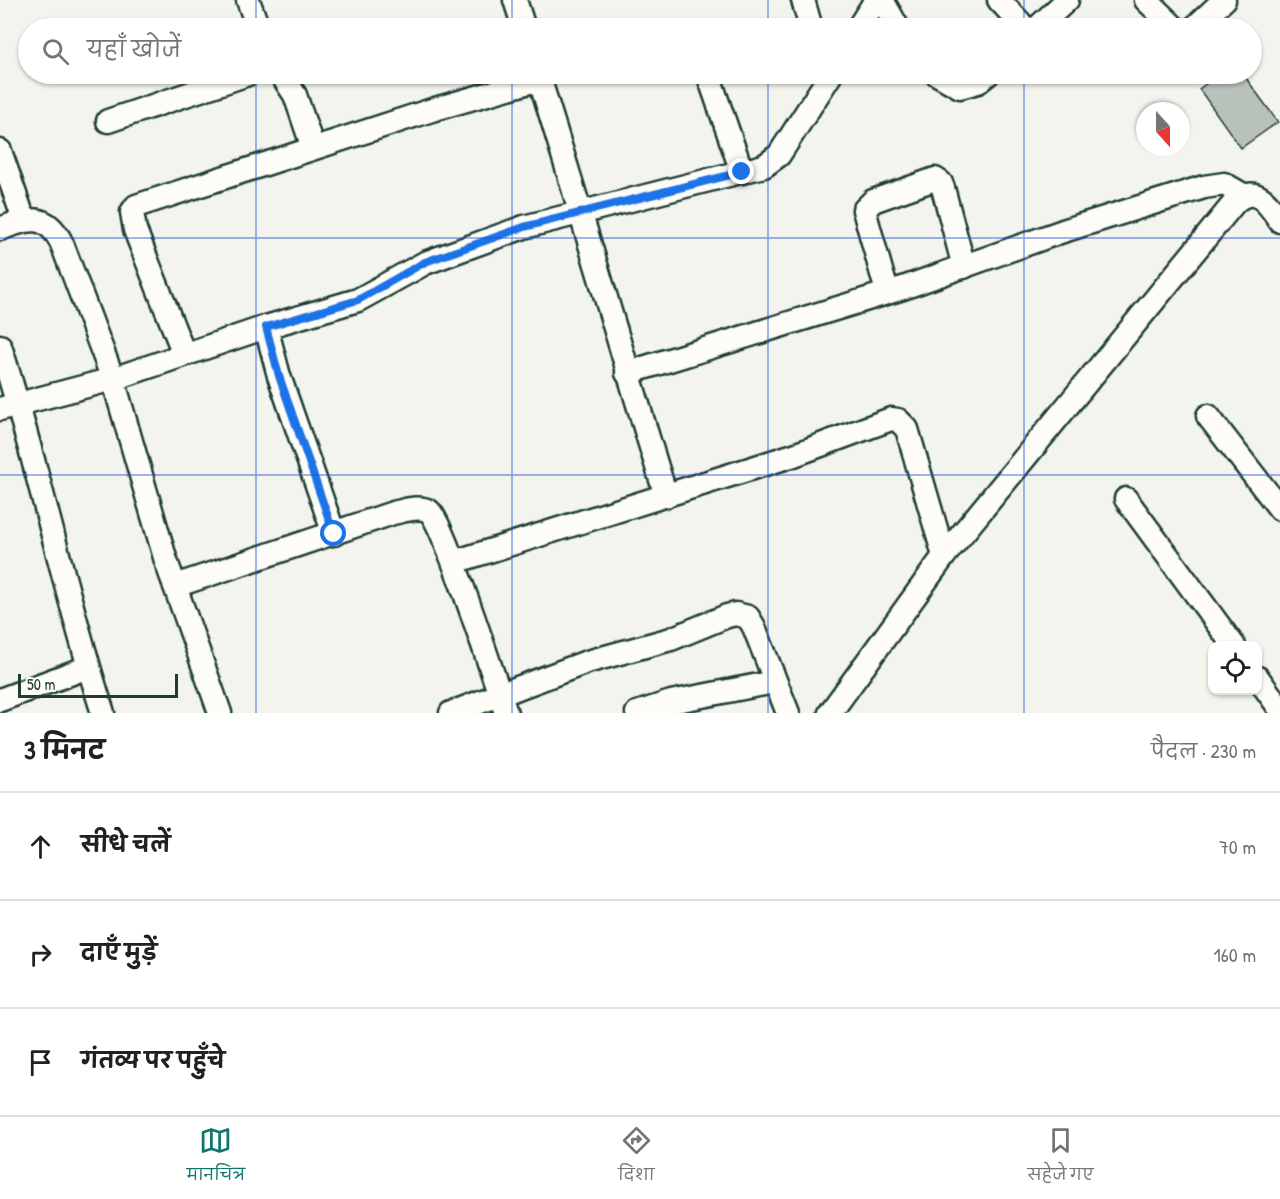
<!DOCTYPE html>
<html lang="hi">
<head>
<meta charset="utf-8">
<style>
  :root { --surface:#fff; --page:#f6f6f6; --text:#202124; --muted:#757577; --line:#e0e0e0; --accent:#0f766e }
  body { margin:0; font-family:"Patrick Hand","Playpen Sans Deva",sans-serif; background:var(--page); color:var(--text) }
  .controls { position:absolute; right:18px; bottom:18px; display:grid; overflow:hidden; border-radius:12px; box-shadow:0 2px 4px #0004 }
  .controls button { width:54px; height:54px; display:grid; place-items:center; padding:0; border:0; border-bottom:2px solid var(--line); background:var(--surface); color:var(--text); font:30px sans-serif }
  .compass { position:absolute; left:1136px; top:102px; width:54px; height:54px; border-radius:50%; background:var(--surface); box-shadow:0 2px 4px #0004; rotate:159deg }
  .scale { position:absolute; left:18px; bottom:15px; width:160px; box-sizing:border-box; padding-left:6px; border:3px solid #1f3d34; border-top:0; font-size:16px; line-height:21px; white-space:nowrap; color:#1f3d34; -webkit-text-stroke:4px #fdfcf7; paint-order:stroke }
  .stop { position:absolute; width:18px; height:18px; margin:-14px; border:4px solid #1a73e8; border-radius:50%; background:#fff }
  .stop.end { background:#1a73e8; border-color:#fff; box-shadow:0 2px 6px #0008 }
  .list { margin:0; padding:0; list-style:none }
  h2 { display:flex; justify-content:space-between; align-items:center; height:78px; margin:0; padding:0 24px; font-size:26px }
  h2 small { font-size:20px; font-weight:400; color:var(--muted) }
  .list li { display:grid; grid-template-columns:39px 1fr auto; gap:18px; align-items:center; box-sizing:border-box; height:108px; padding:0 24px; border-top:2px solid var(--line) }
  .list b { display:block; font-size:22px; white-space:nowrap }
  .list em { font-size:20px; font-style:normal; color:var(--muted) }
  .icon { flex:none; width:33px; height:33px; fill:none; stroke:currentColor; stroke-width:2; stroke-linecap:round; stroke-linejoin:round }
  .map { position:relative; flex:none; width:1280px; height:713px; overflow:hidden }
  .search { position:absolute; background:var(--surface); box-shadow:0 2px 4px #0004; left:18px; right:18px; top:18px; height:66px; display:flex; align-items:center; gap:15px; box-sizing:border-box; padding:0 21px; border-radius:33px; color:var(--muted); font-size:22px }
  .sheet { height:402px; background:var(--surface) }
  nav { display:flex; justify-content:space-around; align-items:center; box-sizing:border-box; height:84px; border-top:2px solid var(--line); background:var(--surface); font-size:16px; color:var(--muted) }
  nav a { display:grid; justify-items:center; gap:3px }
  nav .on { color:var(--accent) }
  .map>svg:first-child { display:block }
  .building { fill:#b9c1bb; stroke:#1f3d34; stroke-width:1.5 }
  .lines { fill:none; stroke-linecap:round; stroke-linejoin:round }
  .minor-casing { stroke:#1f3d34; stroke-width:27 }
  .minor { stroke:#fdfcf7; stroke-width:22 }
  .route { stroke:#1a73e8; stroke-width:8 }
  .grid { fill:none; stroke:#1d4ed8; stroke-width:1.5; stroke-opacity:0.55 }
</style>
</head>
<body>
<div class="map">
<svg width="1280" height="713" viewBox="0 0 1280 713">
  <rect width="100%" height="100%" fill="#f4f4ef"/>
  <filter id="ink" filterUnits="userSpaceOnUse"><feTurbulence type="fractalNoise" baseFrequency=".0167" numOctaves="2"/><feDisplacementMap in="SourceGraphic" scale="12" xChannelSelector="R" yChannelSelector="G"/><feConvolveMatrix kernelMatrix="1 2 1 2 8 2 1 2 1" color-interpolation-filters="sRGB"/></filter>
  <g filter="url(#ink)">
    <!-- building -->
    <path class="building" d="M 1220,74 L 1243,74 L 1278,122 L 1241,148 L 1199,89 Z"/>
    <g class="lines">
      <!-- minor casing -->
      <g class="minor-casing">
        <g id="minor">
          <path d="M 248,0 L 258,28"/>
          <path d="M 515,0 L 524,28"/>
          <path d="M 803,0 L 811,28"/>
          <path d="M 882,0 L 898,28"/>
          <path d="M 999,0 L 1025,28"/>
          <path d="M 1146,0 L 1175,28"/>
          <path d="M 858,28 L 876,0"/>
          <path d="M 1037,28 L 1067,0"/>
          <path d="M 1194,28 L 1224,0"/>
          <path d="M 281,74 L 295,95 L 313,148"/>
          <path d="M 538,74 C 582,214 622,355 666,496"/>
          <path d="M 708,74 L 742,172"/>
          <path d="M 937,74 L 960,87 L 978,82 L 988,74"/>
          <path d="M 108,121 L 248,74"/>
          <path d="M 0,151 L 24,220"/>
          <path d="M 0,229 C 28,218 47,212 62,244 L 113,379 L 166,561 L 220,713"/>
          <path d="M 887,292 L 864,210 L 873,201 L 935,179 L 941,183 L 943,188 L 964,267"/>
          <path d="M 266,327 L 279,376 L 334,534"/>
          <path d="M 0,346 C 39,467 64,592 103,713"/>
          <path d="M 184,354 L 135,230 L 132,212 L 136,206 L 435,109 L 540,79"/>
          <path d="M 627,373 L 903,288 L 1063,231 L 1204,187 L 1224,184 L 1243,195"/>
          <path d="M 0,409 L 113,379 L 266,327 L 358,300 L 425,263 L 524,227 L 764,166 L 779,155 L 831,74"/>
          <path d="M 1208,416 L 1280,509"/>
          <path d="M 1126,499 L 1234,646"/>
          <path d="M 454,562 L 794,455 L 891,419 L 898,420 L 907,429 L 944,556"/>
          <path d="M 175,586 L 393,513 C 403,511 419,505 429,511 C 442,518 497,687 506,713"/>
          <path d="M 1258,678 L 1280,709"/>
          <path d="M 0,700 L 88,667"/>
          <path d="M 451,713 L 587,662 L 671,639 L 727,616 L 736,614 L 748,617 L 754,627 L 788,713"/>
          <path d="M 637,713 L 671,702 L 774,682"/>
          <path d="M 830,713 L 944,556 L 1235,202 C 1256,184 1268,203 1280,221"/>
        </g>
      </g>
      <!-- minor -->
      <use href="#minor" class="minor"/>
    </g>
  </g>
  <g class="lines" filter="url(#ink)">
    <!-- route -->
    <path class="route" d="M 334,534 L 279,376 L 266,327 L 358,300 L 425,262 L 524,227 L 742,172"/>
  </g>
  <!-- grid -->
  <path class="grid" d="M 256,0 L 256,28M 512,0 L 512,28M 768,0 L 768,28M 1024,0 L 1024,28M 256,74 L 256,713M 512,74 L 512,713M 768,74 L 768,713M 1024,74 L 1024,713M 0,238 L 1280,238M 0,475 L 1280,475"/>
</svg>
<div class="controls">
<button><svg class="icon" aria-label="locate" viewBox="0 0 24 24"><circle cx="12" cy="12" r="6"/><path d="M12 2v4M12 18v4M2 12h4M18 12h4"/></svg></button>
</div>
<svg class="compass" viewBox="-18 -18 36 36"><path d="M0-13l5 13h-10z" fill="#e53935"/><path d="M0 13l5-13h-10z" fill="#757577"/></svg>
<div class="scale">50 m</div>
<div class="stop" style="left:334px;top:534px"></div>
<div class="stop end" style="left:742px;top:172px"></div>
<div class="search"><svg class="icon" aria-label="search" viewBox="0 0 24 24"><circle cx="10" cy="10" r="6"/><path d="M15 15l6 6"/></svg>यहाँ खोजें</div>
</div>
<section class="sheet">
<h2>3 मिनट<small>पैदल · 230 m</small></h2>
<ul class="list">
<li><svg class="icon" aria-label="ahead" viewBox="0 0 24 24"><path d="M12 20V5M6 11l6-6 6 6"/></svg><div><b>सीधे चलें</b></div><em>70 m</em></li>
<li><svg class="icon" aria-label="right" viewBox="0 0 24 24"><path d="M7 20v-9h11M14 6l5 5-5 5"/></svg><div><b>दाएँ मुड़ें</b></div><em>160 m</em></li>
<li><svg class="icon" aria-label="arrive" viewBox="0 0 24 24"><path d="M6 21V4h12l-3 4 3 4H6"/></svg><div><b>गंतव्य पर पहुँचे</b></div></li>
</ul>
</section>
<nav>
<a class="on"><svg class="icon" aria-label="map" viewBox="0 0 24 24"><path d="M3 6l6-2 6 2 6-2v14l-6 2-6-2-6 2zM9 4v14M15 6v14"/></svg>मानचित्र</a>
<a><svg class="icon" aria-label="directions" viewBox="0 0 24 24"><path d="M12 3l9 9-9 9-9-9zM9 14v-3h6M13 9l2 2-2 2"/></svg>दिशा</a>
<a><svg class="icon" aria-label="saved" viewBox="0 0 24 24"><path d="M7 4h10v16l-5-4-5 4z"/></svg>सहेजे गए</a>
</nav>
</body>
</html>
